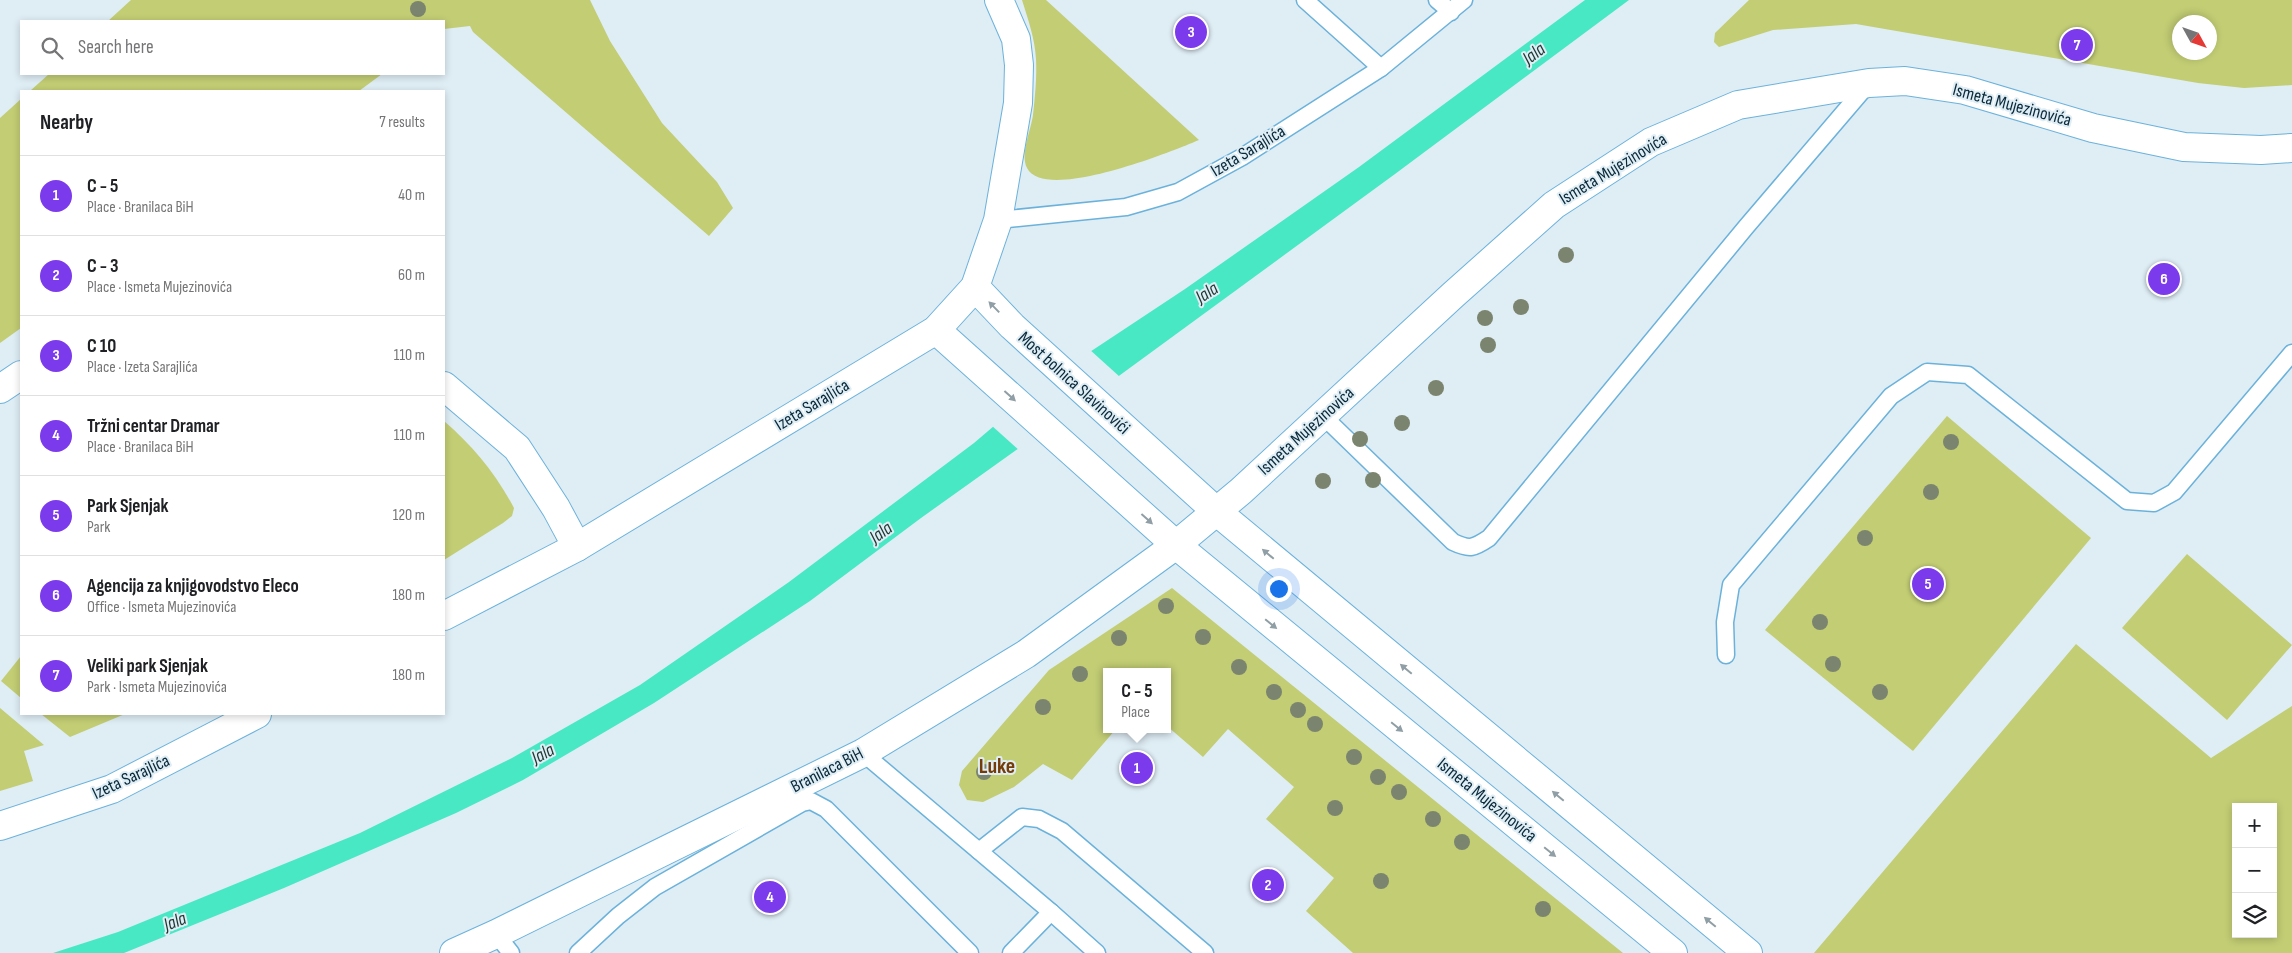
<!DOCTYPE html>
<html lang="en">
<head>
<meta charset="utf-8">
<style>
  :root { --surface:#fff; --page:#f2f2f2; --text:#202124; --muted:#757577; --line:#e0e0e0; --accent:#7c3aed }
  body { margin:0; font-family:"Sofia Sans Condensed",sans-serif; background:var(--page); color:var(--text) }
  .controls { position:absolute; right:15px; bottom:15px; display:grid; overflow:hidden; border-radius:0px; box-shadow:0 2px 8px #0003 }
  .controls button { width:45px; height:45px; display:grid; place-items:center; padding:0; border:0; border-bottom:1px solid var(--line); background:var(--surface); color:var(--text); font:25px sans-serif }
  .compass { position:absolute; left:2172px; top:15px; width:45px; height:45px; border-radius:50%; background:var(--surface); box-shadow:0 2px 8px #0003; rotate:130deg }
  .you { position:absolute; left:1278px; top:588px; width:18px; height:18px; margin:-12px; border:4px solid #fff; border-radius:50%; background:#1a73e8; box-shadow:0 0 0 8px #1a73e833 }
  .badge { display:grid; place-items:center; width:32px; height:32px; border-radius:50%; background:var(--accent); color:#fff; font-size:16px; font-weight:700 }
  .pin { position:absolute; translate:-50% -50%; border:2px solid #fff; box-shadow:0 1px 5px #0006 }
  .popup { position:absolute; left:1103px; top:668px; width:68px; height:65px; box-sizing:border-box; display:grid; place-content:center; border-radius:0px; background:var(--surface); filter:drop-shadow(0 1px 4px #0005); font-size:16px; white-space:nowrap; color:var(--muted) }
  .popup b { font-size:19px; color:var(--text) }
  .popup::after { content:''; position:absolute; left:50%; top:100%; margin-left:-10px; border:10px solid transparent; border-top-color:var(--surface) }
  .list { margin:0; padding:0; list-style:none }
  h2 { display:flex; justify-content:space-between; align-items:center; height:65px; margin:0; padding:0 20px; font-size:21px }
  h2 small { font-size:16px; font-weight:400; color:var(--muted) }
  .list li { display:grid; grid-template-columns:32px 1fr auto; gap:15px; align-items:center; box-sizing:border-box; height:80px; padding:0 20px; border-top:1px solid var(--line) }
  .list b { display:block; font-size:19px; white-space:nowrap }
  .list p { margin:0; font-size:16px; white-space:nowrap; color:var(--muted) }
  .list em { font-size:16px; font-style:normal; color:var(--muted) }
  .icon { flex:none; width:28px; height:28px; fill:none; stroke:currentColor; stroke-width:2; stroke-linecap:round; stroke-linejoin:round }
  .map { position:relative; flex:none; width:2292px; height:953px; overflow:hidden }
  .search { position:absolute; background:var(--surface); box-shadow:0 2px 8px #0003; left:20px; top:20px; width:425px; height:55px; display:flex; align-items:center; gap:12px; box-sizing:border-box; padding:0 18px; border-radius:0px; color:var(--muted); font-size:19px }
  .panel { position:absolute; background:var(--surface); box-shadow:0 2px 8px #0003; left:20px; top:90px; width:425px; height:625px; border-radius:0px }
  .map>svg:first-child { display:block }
  .green { fill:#c2cd74; fill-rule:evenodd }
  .water { fill:#48e8c5 }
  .pier { fill:#dfedf5 }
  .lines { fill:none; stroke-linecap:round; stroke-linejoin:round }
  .lane-casing { stroke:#6bb2db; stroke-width:19 }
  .street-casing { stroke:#6bb2db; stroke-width:30 }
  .lane { stroke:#fff; stroke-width:16 }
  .street { stroke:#fff; stroke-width:28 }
  .tree { fill:#7b846e }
  .oneway { fill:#909ea5 }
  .labels { text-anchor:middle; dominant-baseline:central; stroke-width:4; stroke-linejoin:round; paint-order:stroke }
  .street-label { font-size:18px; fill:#092838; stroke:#dfedf5 }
  .water-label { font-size:19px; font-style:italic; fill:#1e3831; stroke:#dfedf5 }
  .district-label { font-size:22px; font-weight:bold; fill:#763c07; stroke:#dfedf5 }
</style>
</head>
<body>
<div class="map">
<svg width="2292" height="953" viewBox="0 0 2292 953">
  <rect width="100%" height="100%" fill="#dfedf5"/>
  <!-- green -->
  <g class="green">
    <path d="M 131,0 L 590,0 L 610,41 L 662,123 L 717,182 L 733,208 L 709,236 L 473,32 L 470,26 L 444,29 L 444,21 L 108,21 Z"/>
    <path d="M 1022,0 L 1046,0 L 1199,140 C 1173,151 1045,203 1027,168 C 1020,154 1031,130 1033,115 C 1035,97 1037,77 1036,59 C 1035,39 1028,19 1022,0 Z"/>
    <path d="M 1749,0 L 2292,0 L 2292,85 L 2244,88 L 2198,83 L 1856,24 L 1773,30 L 1719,47 L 1714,42 L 1715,33 ZM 2180,22 L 2210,22 L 2210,52 L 2180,52 Z"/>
    <path d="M 49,74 L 382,74 L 359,91 L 30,91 Z"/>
    <path d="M 21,99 L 21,328 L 0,343 L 0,118 Z"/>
    <path d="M 1947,416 L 2091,538 L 1913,751 L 1765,630 Z"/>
    <path d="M 444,421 C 473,446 496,474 514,508 L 512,516 L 503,523 L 444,560 Z"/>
    <path d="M 2187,554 L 2292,645 L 2227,720 L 2122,628 Z"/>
    <path d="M 1172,588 L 1623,953 L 1353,953 L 1306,911 L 1334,878 L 1266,819 L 1294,787 L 1228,729 L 1203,757 L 1167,726 L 1167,672 L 1107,672 L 1107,729 L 1116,729 L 1072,780 L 1043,764 L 1014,787 L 983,802 L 967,800 L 959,785 L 962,771 L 1049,670 Z"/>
    <path d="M 2076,644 L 2211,758 L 2292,706 L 2292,953 L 1814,953 ZM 2236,807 L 2273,807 L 2273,934 L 2236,934 Z"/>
    <path d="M 21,656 L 21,698 L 1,681 Z"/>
    <path d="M 0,708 L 44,745 L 24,751 L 33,781 L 0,791 Z"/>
    <path d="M 41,714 L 125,714 L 70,737 Z"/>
  </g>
  <!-- water -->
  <path class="water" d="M 1585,0 L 1629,0 L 1395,174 L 1075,408 L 921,518 L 810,601 L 654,703 L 523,780 L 456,813 L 284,888 L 124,953 L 53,953 L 118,932 L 360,833 L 512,758 L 640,685 L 789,582 L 974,443 L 1049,379 L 1185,289 L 1359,167 Z"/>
  <!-- pier -->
  <path class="pier" d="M 1089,349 L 1120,377 L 1020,451 L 991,425 L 1047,376 Z"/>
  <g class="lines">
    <!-- lane casing -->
    <g class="lane-casing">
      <g id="lane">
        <path d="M 1305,0 L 1381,68"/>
        <path d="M 1437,0 L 1451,12"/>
        <path d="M 998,220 L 1126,207 L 1178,192 L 1242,157 L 1381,68 L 1464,0"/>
        <path d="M 1323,416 L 1453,542 C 1470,550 1474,548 1489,538 L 1746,227 L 1869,83"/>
        <path d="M 1726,655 L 1725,622 L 1731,585 L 1891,396 L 1927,372 L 1968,375 L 2127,501 L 2154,503 L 2174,492 L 2292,353"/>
        <path d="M 863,753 L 1051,912 L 1097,953"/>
        <path d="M 979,851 L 1022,817 L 1039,819 L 1062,831 L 1205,953"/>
        <path d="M 496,934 L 511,953"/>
        <path d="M 578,953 L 618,916 L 655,887 L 802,803 L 811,801 L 826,809 L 970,953"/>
        <path d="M 1011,953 L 1051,912"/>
      </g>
    </g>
    <!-- street casing -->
    <g class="street-casing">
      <g id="street">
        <path d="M 975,287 L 1012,326 L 1216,511 L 1748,953"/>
        <path d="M 936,330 L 1176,545 L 1673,953"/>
        <path d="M 444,386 L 517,448 L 556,508 L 577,547"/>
        <path d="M 0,389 L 21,375"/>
        <path d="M 444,616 L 577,547 L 936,330 L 975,287 L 998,220 L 1018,103 L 1019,65 L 1016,39 L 999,0"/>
        <path d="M 0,826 L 112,789 L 257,714"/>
        <path d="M 454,953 L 496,934 L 863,753 L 1026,654 L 1176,545 L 1241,491 L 1453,295 L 1554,205 L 1651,142 L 1738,105 L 1869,83 L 1905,81 L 1965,90 L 2093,128 L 2184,147 L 2261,150 L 2292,148"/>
      </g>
    </g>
    <!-- lane -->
    <use href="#lane" class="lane"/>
    <!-- street -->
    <use href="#street" class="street"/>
  </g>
  <!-- trees -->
  <g class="tree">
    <circle cx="418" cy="9" r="8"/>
    <circle cx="1566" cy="255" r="8"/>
    <circle cx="1521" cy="307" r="8"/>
    <circle cx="1485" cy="318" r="8"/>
    <circle cx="1488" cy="345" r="8"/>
    <circle cx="1436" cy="388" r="8"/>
    <circle cx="1402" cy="423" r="8"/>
    <circle cx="1360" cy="439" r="8"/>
    <circle cx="1951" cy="442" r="8"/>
    <circle cx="1373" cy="480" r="8"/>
    <circle cx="1323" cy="481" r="8"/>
    <circle cx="1931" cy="492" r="8"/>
    <circle cx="1865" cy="538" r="8"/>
    <circle cx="1166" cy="606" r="8"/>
    <circle cx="1820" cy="622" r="8"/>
    <circle cx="1203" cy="637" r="8"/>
    <circle cx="1119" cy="638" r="8"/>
    <circle cx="1833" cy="664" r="8"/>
    <circle cx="1239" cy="667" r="8"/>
    <circle cx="1080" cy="674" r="8"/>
    <circle cx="1274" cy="692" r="8"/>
    <circle cx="1880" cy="692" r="8"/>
    <circle cx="1043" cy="707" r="8"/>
    <circle cx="1298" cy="710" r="8"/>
    <circle cx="1315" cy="724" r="8"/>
    <circle cx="1354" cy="757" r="8"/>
    <circle cx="984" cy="772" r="8"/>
    <circle cx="1378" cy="777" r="8"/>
    <circle cx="1399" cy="792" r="8"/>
    <circle cx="1335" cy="808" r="8"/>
    <circle cx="1433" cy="819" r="8"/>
    <circle cx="1462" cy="842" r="8"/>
    <circle cx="1381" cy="881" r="8"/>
    <circle cx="1543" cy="909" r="8"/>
  </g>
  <!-- one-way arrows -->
  <defs><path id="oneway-solid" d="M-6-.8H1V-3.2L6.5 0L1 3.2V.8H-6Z" transform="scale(1.25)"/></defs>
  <g class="oneway">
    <use href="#oneway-solid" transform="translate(994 307) rotate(-134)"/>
    <use href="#oneway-solid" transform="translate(1010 396) rotate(42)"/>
    <use href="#oneway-solid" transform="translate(1147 519) rotate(42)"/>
    <use href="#oneway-solid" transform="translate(1268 554) rotate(-140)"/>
    <use href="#oneway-solid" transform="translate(1271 624) rotate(39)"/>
    <use href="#oneway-solid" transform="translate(1406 669) rotate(-140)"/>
    <use href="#oneway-solid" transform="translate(1397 727) rotate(39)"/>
    <use href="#oneway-solid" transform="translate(1558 796) rotate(-140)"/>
    <use href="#oneway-solid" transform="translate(1550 852) rotate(39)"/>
    <use href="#oneway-solid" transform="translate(1710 922) rotate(-140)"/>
  </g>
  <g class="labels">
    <!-- street labels -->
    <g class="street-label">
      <text transform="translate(2012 105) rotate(15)">Ismeta Mujezinovića</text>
      <text transform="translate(1248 151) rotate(-31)">Izeta Sarajlića</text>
      <text transform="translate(1613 169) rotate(-31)">Ismeta Mujezinovića</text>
      <text transform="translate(1074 383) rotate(42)">Most bolnica Slavinovići</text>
      <text transform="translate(812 405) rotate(-31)">Izeta Sarajlića</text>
      <text transform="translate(1306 431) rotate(-42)">Ismeta Mujezinovića</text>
      <text transform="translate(827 770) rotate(-27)">Branilaca BiH</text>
      <text transform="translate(131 777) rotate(-25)">Izeta Sarajlića</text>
      <text transform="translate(1487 800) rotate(39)">Ismeta Mujezinovića</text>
    </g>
    <!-- water labels -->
    <g class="water-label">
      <text transform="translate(1534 54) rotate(-37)">Jala</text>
      <text transform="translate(1207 293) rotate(-33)">Jala</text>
      <text transform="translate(881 533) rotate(-36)">Jala</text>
      <text transform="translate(543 754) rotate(-28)">Jala</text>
      <text transform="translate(175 922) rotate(-21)">Jala</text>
    </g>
    <!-- district labels -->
    <g class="district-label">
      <text x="997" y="766">Luke</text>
    </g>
  </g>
</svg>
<div class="controls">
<button>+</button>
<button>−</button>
<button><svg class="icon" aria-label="layers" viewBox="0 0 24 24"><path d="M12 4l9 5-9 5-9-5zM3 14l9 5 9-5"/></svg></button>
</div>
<svg class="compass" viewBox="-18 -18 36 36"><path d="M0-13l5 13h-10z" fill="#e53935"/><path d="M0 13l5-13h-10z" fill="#757577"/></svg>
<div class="you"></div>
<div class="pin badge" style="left:1137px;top:768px">1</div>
<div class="popup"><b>C - 5</b>Place</div>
<div class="pin badge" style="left:1268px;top:885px">2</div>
<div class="pin badge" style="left:1191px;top:32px">3</div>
<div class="pin badge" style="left:770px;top:897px">4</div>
<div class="pin badge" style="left:1928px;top:584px">5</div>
<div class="pin badge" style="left:2164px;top:279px">6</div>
<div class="pin badge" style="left:2077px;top:45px">7</div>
<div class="search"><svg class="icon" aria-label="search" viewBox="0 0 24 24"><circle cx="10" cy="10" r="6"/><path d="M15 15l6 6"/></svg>Search here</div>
<section class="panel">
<h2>Nearby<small>7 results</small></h2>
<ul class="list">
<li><span class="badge">1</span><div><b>C - 5</b><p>Place · Branilaca BiH</p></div><em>40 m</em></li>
<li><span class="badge">2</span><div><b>C - 3</b><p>Place · Ismeta Mujezinovića</p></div><em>60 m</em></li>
<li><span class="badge">3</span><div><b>C 10</b><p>Place · Izeta Sarajlića</p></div><em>110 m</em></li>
<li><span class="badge">4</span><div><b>Tržni centar Dramar</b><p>Place · Branilaca BiH</p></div><em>110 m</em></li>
<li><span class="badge">5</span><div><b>Park Sjenjak</b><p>Park</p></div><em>120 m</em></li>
<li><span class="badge">6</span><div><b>Agencija za knjigovodstvo Eleco</b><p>Office · Ismeta Mujezinovića</p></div><em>180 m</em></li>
<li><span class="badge">7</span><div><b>Veliki park Sjenjak</b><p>Park · Ismeta Mujezinovića</p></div><em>180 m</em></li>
</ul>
</section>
</div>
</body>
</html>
